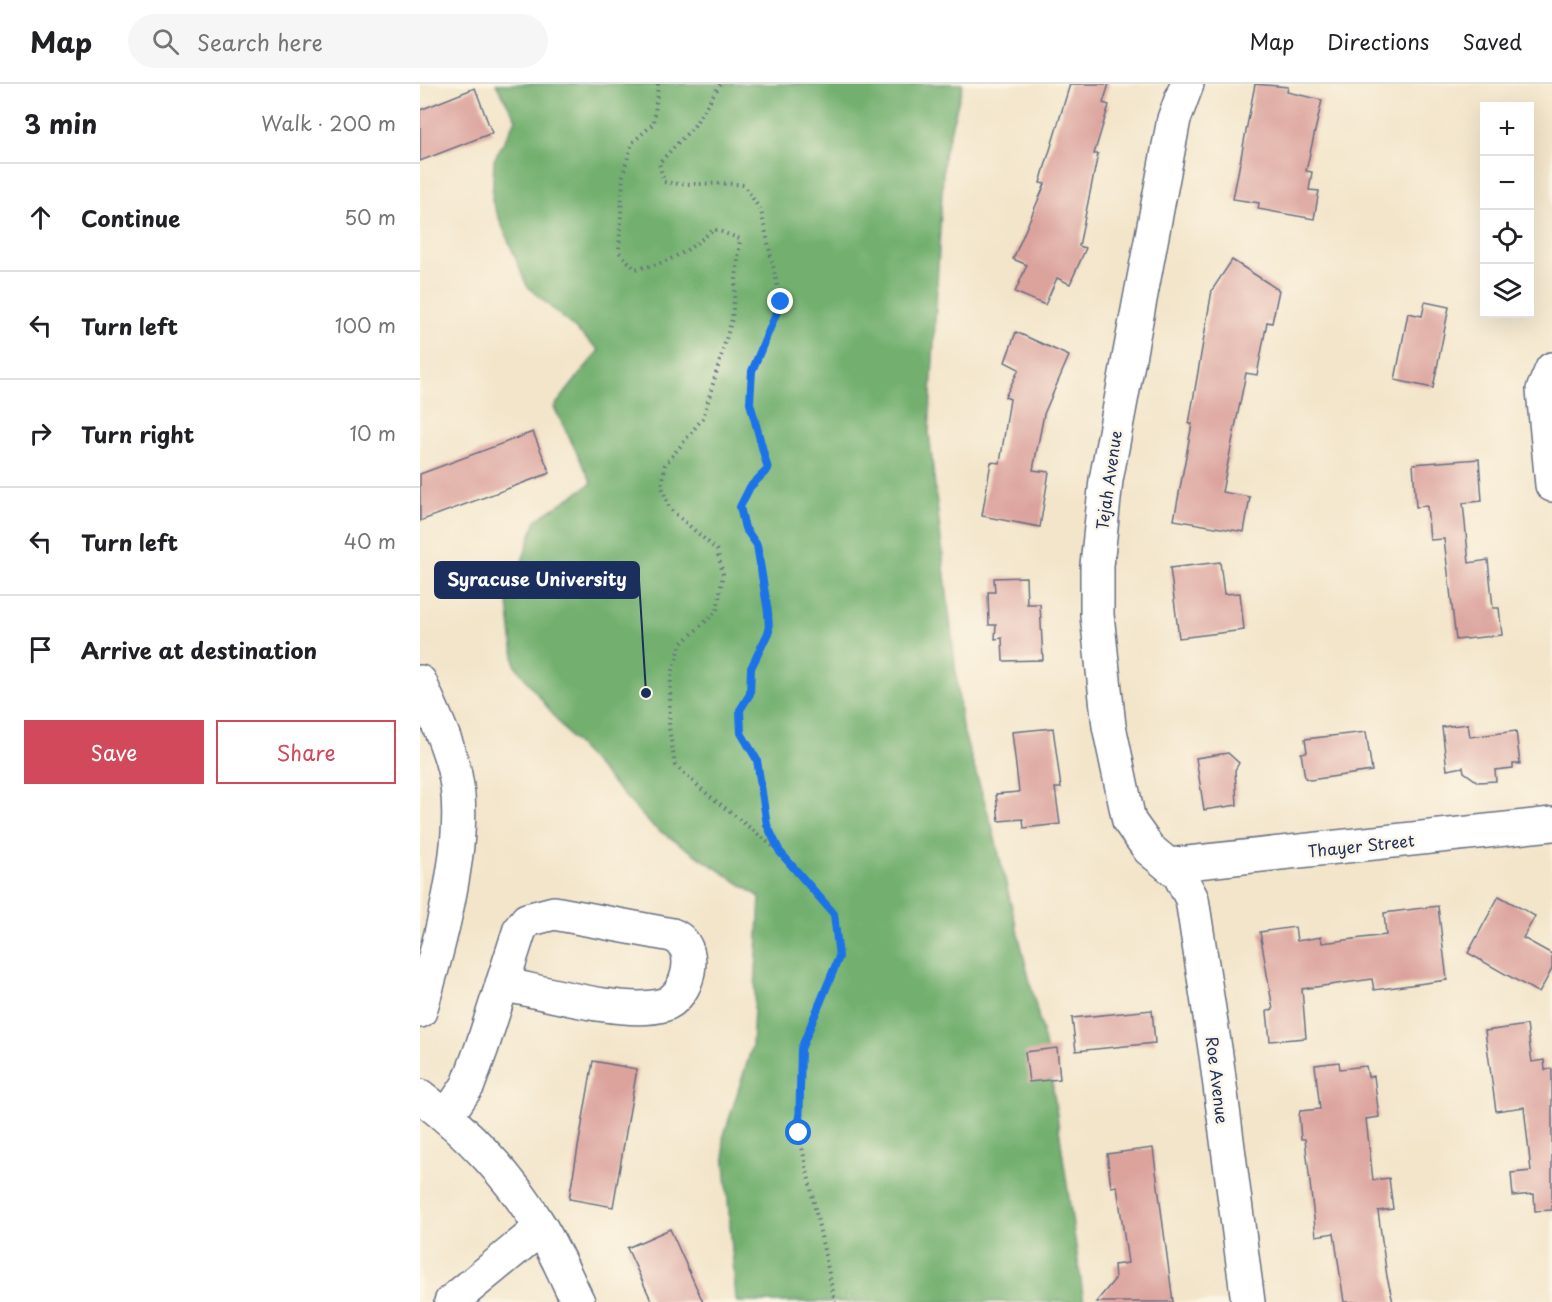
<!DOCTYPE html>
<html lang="en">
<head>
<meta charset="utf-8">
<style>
  :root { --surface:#fff; --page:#f6f6f6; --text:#202124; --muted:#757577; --line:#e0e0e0; --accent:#d1495b }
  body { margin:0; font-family:"Playpen Sans",sans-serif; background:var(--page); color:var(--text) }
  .controls { position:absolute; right:18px; top:18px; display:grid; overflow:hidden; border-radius:0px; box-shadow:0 6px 24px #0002 }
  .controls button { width:54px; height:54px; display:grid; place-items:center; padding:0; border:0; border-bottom:2px solid var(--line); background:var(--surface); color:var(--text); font:30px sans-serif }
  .stop { position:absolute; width:18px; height:18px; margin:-14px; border:4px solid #1a73e8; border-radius:50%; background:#fff }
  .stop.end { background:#1a73e8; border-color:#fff; box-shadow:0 2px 6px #0008 }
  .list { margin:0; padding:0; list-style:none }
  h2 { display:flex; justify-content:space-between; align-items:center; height:78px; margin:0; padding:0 24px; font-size:26px }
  h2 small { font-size:20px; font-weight:400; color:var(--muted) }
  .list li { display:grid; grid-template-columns:39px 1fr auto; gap:18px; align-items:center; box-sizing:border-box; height:108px; padding:0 24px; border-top:2px solid var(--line) }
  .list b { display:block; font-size:22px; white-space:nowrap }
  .list em { font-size:20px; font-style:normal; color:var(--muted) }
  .actions { display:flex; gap:12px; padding:18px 24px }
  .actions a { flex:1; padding:14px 0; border:2px solid var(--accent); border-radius:0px; text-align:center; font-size:21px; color:var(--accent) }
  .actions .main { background:var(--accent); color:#fff }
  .icon { flex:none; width:33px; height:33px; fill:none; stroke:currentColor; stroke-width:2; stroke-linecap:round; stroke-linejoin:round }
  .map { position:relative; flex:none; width:1132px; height:1218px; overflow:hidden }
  header { display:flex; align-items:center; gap:36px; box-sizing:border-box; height:84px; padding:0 30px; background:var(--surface); border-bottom:2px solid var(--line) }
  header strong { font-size:28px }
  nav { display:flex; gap:33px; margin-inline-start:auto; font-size:21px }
  .search { width:420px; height:54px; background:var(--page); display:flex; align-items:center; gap:15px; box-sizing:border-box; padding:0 21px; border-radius:33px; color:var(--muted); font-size:22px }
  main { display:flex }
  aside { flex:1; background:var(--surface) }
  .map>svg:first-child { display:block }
  .forest { fill:#73b070; stroke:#477067; stroke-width:1.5 }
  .building { fill:#dca39d }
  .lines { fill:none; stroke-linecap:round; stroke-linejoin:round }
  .minor-casing { stroke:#676f84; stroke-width:36 }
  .path { stroke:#676f84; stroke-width:4; stroke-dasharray:1.5 4.5; stroke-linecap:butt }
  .minor { stroke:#fff; stroke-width:33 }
  .route { stroke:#1a73e8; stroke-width:8 }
  .labels { text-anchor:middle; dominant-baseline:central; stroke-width:5; stroke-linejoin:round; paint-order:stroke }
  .street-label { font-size:16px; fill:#1b2f5e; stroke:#fcf5e5 }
  .leader { fill:none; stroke:#1b2f5e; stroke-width:2 }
  .callout-dot { fill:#1b2f5e; stroke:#fcf5e5; stroke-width:2 }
  .callout { fill:#1b2f5e; stroke:#1b2f5e; stroke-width:2 }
  .callout-label { font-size:18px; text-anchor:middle; font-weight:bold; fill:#fff }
</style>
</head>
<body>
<header>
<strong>Map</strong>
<div class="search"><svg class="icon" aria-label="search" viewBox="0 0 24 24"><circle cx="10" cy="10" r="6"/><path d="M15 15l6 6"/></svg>Search here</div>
<nav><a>Map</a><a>Directions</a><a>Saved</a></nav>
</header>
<main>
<aside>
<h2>3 min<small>Walk · 200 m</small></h2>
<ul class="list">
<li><svg class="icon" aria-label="ahead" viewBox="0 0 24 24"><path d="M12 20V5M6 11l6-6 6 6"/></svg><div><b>Continue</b></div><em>50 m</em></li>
<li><svg class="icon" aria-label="left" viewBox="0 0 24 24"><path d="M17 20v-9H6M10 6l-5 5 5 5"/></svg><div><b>Turn left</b></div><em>100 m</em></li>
<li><svg class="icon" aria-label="right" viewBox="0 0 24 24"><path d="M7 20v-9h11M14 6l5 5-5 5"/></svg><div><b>Turn right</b></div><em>10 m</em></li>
<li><svg class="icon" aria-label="left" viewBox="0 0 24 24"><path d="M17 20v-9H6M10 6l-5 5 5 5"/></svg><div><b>Turn left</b></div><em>40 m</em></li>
<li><svg class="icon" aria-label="arrive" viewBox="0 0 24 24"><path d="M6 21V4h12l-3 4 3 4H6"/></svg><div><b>Arrive at destination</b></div></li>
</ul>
<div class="actions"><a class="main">Save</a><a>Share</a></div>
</aside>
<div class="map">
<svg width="1132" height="1218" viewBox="0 0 1132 1218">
  <rect width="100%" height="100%" fill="#fcf5e5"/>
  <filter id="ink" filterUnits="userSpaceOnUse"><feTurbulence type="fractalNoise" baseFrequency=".0167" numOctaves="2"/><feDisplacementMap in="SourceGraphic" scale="12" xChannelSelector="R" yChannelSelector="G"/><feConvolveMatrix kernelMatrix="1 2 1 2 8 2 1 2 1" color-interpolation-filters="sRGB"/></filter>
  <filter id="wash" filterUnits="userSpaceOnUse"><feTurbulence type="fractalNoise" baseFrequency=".008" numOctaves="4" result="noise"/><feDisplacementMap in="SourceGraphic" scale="24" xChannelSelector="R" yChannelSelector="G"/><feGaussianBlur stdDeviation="1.35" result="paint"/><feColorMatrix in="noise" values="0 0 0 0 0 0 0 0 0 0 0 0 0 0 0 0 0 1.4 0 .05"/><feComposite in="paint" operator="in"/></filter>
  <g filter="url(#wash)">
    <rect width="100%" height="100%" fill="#f3e5ca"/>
    <!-- forest -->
    <path class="forest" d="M 76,0 L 543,0 L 524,71 L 509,349 L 542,643 L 572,742 L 629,976 L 664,1218 L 317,1218 L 316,1215 L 303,1054 L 332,963 L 340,813 L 232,742 L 150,653 L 95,581 L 88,519 L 116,436 L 172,399 L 134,323 L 179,266 L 107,202 L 72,117 L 74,76 L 96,35 Z"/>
    <g id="blocks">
      <!-- building -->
      <g class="building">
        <path d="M 650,0 L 689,0 L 683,19 L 689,21 L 674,70 L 678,70 L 659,162 L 666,164 L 650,200 L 637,194 L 625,221 L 595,208 L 607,181 L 593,175 L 625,100 L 620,99 Z"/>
        <path d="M 835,0 L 868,3 L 867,8 L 902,16 L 886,87 L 892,88 L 889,106 L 899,107 L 894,135 L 838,125 L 839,119 L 813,115 Z"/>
        <path d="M 55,4 L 72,49 L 0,77 L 0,26 Z"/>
        <path d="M 812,176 L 859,206 L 852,239 L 847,238 L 837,291 L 826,289 L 802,408 L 830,413 L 824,448 L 754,436 L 772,340 L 769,340 L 792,206 Z"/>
        <path d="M 1005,218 L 1029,223 L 1013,304 L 975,296 L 988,229 L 1002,232 Z"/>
        <path d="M 596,248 L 649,272 L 624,330 L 613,386 L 629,388 L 620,443 L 562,432 L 571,378 L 580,379 L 590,315 L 585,313 L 599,285 L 585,278 Z"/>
        <path d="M 113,348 L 130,389 L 0,437 L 0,390 Z"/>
        <path d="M 1059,375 L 1062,417 L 1043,419 L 1049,479 L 1068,476 L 1073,524 L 1079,524 L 1082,551 L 1036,556 L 1024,455 L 1010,456 L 1007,422 L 996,423 L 993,380 Z"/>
        <path d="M 800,478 L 804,510 L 820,509 L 824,546 L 759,554 L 750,484 Z"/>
        <path d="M 606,493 L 607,520 L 620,520 L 623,576 L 583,577 L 582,554 L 575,555 L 576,541 L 569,541 L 568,508 L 575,508 L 574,494 Z"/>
        <path d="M 1048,640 L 1050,653 L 1096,647 L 1100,680 L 1093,680 L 1093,684 L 1075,686 L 1076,697 L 1058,698 L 1044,688 L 1043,683 L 1027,686 L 1022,643 Z"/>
        <path d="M 633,644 L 641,704 L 635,704 L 640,740 L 604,744 L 603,735 L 579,737 L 576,710 L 599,708 L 592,648 Z"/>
        <path d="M 946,648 L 952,687 L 890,696 L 885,694 L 881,669 L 887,668 L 885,655 Z"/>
        <path d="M 808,669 L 819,679 L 815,686 L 817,721 L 784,726 L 776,674 Z"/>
        <path d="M 1079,812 L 1115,832 L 1103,854 L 1132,870 L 1132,885 L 1119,909 L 1048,869 Z"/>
        <path d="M 1018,822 L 1027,896 L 954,906 L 952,895 L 882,905 L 886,954 L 850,957 L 847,927 L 853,926 L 840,848 L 875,843 L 877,857 L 901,853 L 902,859 L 966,851 L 964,829 Z"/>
        <path d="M 732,926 L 735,959 L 656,967 L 652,934 Z"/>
        <path d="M 1107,941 L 1112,978 L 1124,976 L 1125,986 L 1132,985 L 1132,1126 L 1115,1127 L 1114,1110 L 1093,1112 L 1091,1089 L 1111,1087 L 1104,1023 L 1076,1027 L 1065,947 Z"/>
        <path d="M 637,964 L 640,995 L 609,998 L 605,968 Z"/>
        <path d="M 173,977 L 217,985 L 193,1123 L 149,1115 Z"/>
        <path d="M 919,978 L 920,985 L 946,982 L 948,993 L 954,992 L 959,1033 L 946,1035 L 953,1096 L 969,1094 L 973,1125 L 958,1127 L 967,1193 L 973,1218 L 924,1218 L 914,1149 L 896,1152 L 885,1055 L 881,1055 L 879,1032 L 880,1027 L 900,1025 L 895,981 Z"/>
        <path d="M 733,1064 L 753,1218 L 676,1218 L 695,1195 L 694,1181 L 708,1179 L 697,1102 L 691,1103 L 687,1070 Z"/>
        <path d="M 250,1145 L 283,1218 L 232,1218 L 207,1164 Z"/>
      </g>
    </g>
  </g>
  <g filter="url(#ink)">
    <use href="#blocks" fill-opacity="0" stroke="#676f84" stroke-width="1.5"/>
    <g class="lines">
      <!-- minor casing -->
      <g class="minor-casing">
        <g id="minor">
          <path d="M 767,0 L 754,35 L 686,396 L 677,481 L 677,531 L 689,642 L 709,737 L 729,765 L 759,790 L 772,815 L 796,971 L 828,1218"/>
          <path d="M 1132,285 L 1123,306 L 1132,401"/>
          <path d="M 0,598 C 14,632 32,665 37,702 C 46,765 18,866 0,927"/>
          <path d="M 749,781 L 1132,740"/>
          <path d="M 0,1012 C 47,1047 91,1093 121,1144 C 135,1167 146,1193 158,1218"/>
          <path d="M 27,1032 L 48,1001 L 62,963 L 100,845 L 107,836 L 134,829 L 252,851 C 281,862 269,913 243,921 C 205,932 123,908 82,900"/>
          <path d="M 31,1218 L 121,1144"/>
        </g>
      </g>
      <!-- path -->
      <g class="path">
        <path d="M 238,0 L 234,39 L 212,59 L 203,90 L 199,168 L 215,185 C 249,180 268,167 294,145 L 320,155 L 312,235 L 283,334 L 245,381 L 242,403 L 250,425 L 297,466 L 303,490 L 297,527 L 261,560 L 251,593 L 249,644 L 255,681 L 285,708 L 360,768 L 414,830 L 419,873 L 381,965 L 379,1049 L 415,1218"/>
        <path d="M 300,0 L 274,42 L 239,79 L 244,98 C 272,103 295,97 324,101 L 341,127 L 361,218 L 332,287 L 330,319 L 348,385 L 330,403 L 320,423 L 325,444 L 337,461 L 348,528 L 349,547 L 331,584 L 330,610 L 320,626 L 321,649 L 337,676 L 347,741 L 360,768"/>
      </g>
      <!-- minor -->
      <use href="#minor" class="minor"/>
    </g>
  </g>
  <g class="lines" filter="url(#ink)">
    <!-- route -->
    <path class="route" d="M 361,218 L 332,287 L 330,319 L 348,385 L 330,403 L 320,423 L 325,444 L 337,461 L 348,528 L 349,547 L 331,584 L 330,610 L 320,626 L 321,649 L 337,676 L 347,741 L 360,768 L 414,830 L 419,873 L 381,965 L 379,1049"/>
  </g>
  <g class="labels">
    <!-- street labels -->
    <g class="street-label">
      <text transform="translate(688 396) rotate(-82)">Tejah Avenue</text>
      <text transform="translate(941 761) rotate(-6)">Thayer Street</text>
      <text transform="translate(798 996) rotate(83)">Roe Avenue</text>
    </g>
  </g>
  <!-- callouts -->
  <path class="leader" d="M226 609L219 496"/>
  <circle class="callout-dot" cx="226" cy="609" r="6"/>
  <rect class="callout" x="15" y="478" width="204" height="36" rx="6"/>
  <g class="callout-label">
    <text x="117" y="502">Syracuse University</text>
  </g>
</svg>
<div class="controls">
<button>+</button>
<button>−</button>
<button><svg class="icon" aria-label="locate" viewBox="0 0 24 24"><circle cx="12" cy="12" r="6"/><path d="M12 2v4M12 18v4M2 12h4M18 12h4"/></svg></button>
<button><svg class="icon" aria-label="layers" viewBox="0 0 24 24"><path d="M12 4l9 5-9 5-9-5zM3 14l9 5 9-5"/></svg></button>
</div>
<div class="stop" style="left:379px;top:1049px"></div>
<div class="stop end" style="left:361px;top:218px"></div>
</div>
</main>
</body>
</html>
